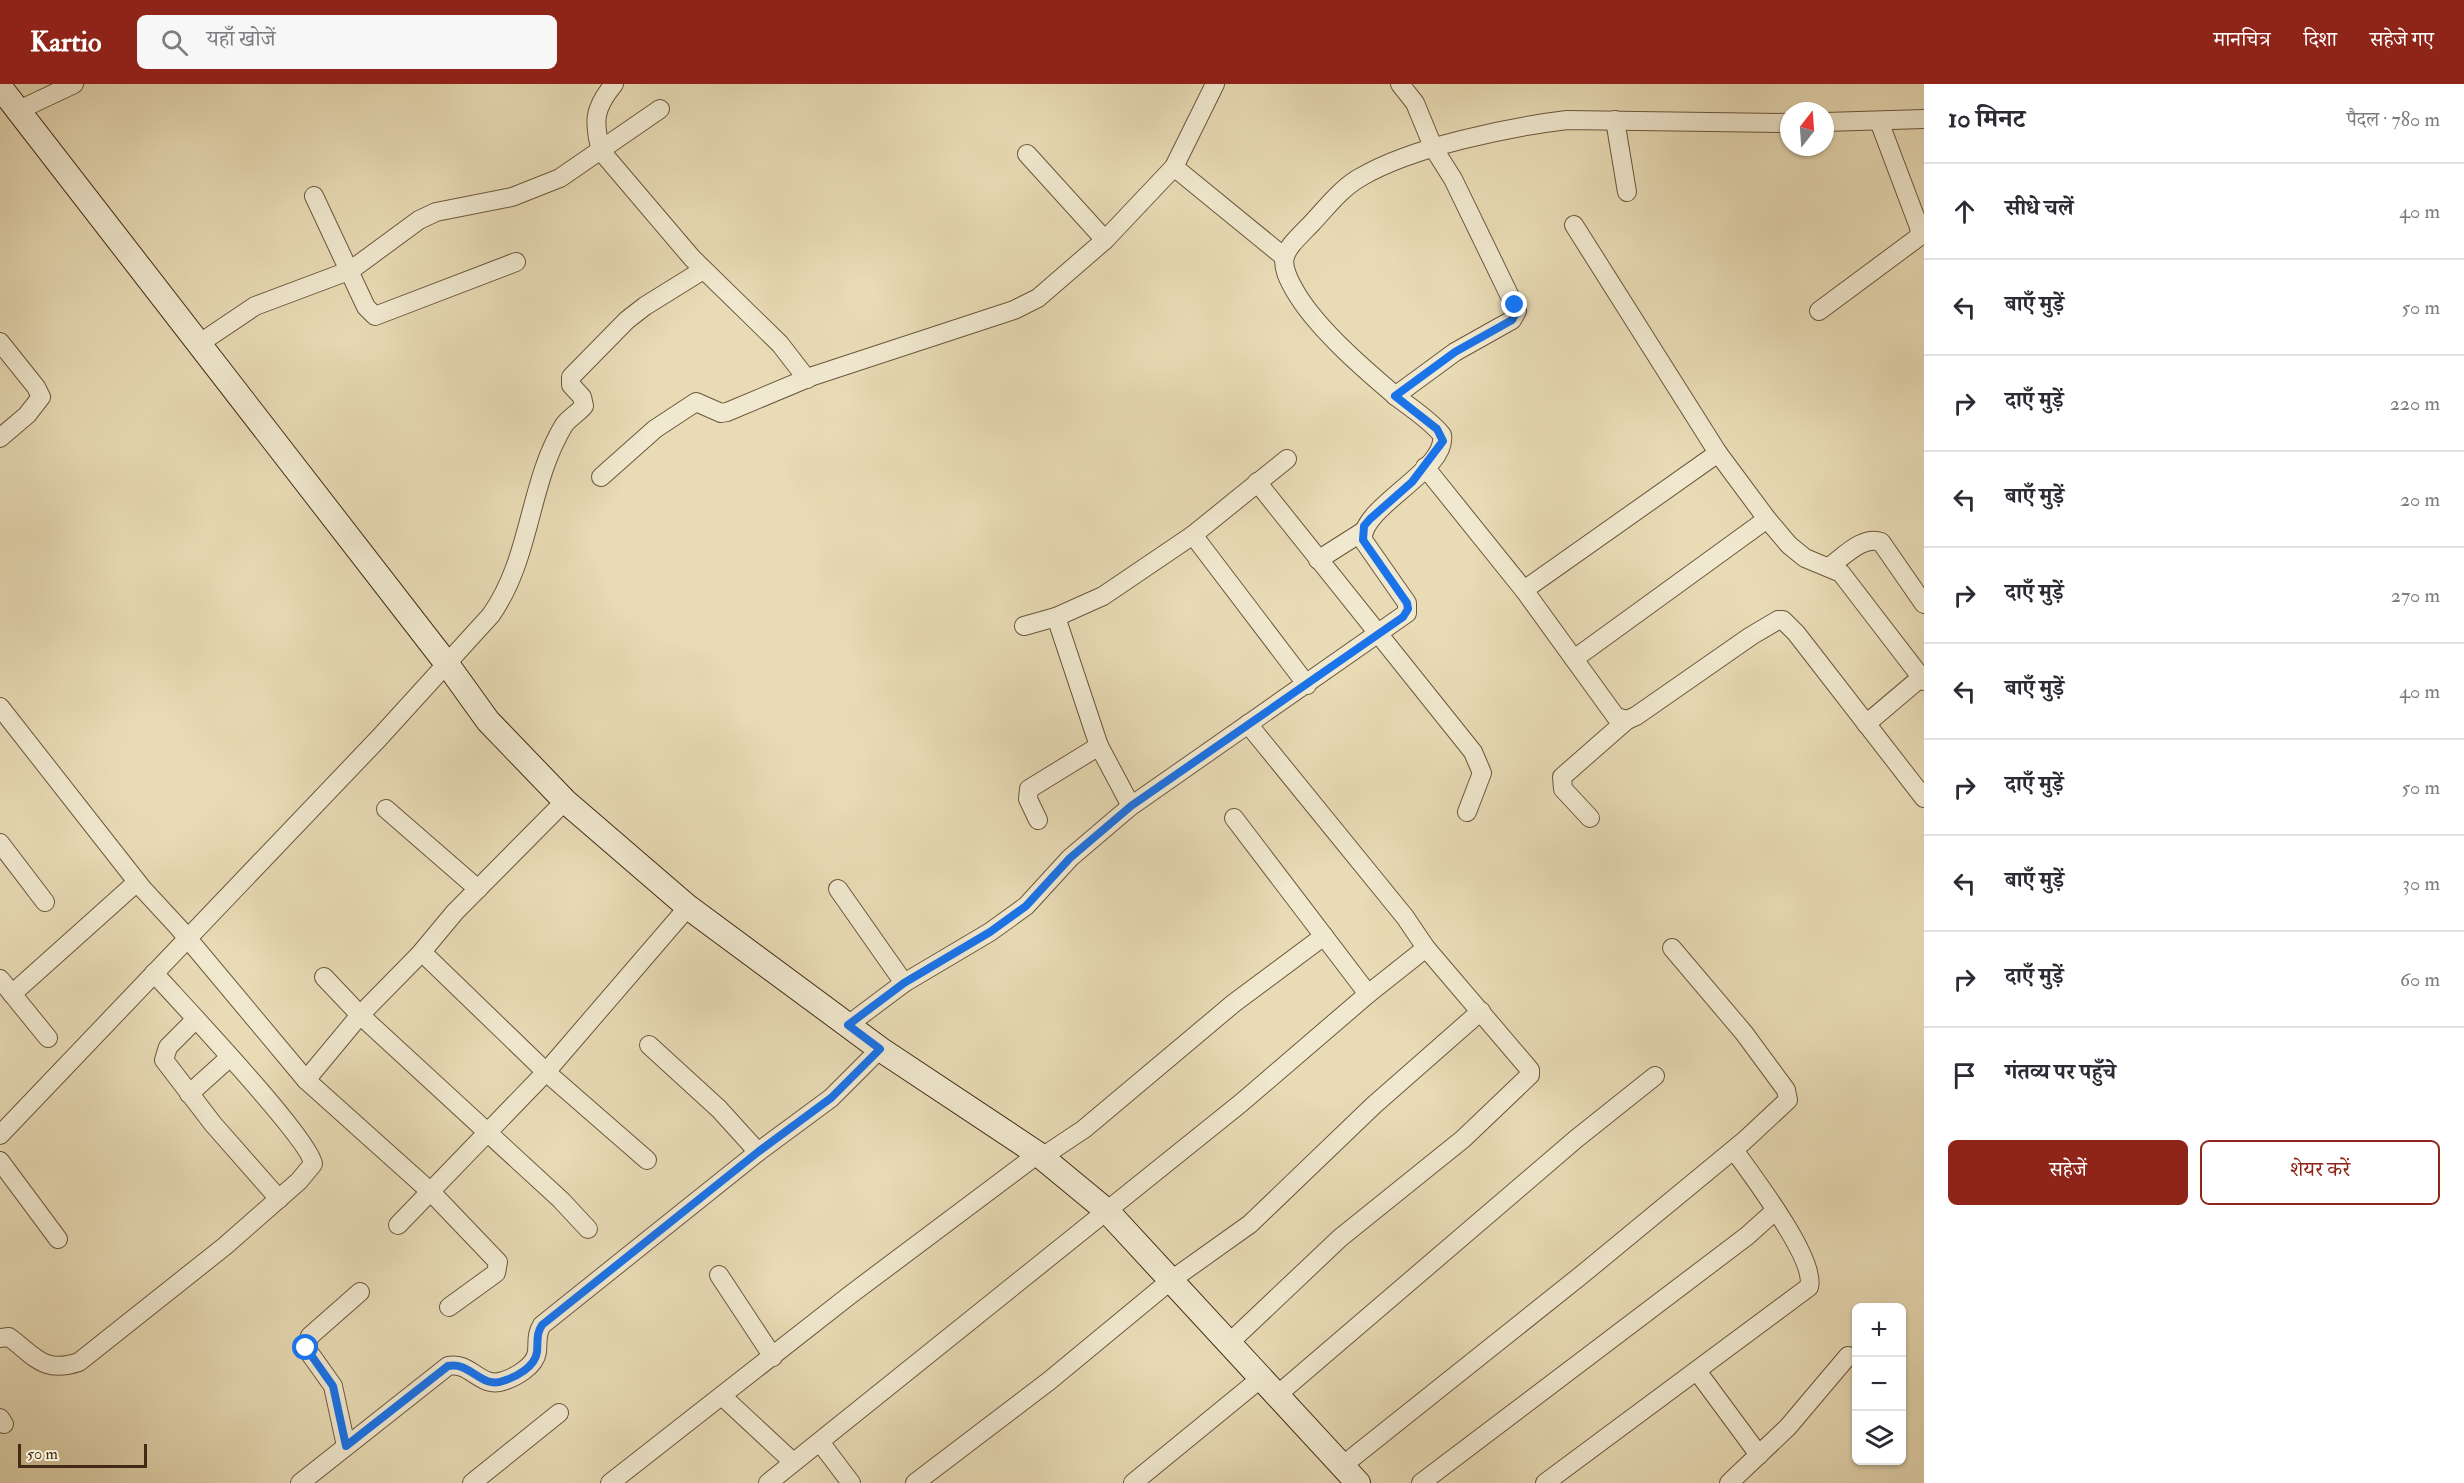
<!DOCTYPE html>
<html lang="hi">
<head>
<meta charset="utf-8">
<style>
  :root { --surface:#fff; --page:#f7f7f7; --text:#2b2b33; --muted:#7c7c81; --line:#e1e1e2; --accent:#8f2418 }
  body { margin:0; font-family:"IM FELL Double Pica","Noto Serif Devanagari",serif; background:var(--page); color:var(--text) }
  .controls { position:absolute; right:18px; bottom:18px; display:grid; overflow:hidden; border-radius:9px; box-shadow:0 2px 4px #0004 }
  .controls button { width:54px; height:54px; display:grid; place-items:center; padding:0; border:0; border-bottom:2px solid var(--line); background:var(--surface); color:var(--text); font:30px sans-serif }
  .compass { position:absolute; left:1780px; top:18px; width:54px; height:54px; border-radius:50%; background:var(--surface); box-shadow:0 2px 4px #0004; rotate:17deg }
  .scale { position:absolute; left:18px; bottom:15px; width:129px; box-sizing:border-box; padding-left:6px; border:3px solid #422b14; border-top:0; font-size:16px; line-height:21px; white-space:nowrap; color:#422b14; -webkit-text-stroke:4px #f0e8cf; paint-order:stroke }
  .stop { position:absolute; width:18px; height:18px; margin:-14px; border:4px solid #1a73e8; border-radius:50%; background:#fff }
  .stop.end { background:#1a73e8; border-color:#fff; box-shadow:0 2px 6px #0008 }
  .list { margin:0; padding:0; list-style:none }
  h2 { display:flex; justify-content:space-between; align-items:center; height:78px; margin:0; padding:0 24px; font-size:26px }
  h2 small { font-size:20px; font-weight:400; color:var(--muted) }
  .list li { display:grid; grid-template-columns:39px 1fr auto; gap:18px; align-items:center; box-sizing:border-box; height:96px; padding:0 24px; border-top:2px solid var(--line) }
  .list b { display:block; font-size:22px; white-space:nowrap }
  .list em { font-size:20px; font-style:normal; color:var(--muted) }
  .actions { display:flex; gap:12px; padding:18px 24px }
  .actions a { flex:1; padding:14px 0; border:2px solid var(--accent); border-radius:9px; text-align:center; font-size:21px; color:var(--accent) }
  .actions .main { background:var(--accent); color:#fff }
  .icon { flex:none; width:33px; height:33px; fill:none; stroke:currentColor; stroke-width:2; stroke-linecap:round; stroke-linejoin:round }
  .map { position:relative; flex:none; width:1924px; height:1399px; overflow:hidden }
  header { display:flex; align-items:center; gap:36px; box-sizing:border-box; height:84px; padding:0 30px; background:var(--accent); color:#fff }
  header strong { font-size:28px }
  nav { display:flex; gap:33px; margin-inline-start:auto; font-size:21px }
  .search { width:420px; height:54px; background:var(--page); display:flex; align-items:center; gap:15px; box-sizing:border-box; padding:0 21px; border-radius:9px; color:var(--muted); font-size:22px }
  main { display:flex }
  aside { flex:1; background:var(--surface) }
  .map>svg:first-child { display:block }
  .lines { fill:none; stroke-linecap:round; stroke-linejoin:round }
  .street-casing { stroke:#6c573c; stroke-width:20 }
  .secondary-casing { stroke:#422b14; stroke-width:26 }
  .street { stroke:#f0e8cf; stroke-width:18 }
  .secondary { stroke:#f0e8cf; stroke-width:24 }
  .route { stroke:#1a73e8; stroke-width:8 }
</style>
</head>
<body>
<header>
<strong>Kartio</strong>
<div class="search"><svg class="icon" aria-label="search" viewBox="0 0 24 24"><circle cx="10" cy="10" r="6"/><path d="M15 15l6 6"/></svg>यहाँ खोजें</div>
<nav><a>मानचित्र</a><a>दिशा</a><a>सहेजे गए</a></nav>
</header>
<main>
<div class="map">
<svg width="1924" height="1399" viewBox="0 0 1924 1399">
  <rect width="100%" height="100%" fill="#e8dbb5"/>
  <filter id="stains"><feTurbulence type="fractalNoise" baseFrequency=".00333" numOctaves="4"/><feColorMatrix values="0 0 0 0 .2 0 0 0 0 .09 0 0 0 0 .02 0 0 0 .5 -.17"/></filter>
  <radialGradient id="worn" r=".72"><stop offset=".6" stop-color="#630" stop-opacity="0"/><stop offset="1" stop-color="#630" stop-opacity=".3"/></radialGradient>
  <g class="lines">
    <!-- street casing -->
    <g class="street-casing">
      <g id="street">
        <path d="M 614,0 C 594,24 593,37 601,67 L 692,174 L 780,260 L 807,295"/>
        <path d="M 19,26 L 74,0"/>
        <path d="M 1615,36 L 1627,108"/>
        <path d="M 1825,38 L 1924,35"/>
        <path d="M 1027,70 L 1105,156"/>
        <path d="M 1174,83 L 1283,172"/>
        <path d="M 314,112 L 366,223 L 375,232 L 516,178"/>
        <path d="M 1574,141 L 1718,369 L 1767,435 L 1789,461 L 1805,474 L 1841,489 L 1924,597"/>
        <path d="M 1819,227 L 1920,152 L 1919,143 L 1879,37"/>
        <path d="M 0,258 L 36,303 L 41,313 L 27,331 L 0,354"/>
        <path d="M 200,259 L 255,222 L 351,186 L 419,136 L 436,128 L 512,113 L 560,94 L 660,25"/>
        <path d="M 1395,312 L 1455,268 L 1512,236 L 1517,227 L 1453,95 L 1434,65 L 1415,19 L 1400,0"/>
        <path d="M 1425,383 L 1524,506 L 1616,633 L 1627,636 L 1636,632 L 1751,552 L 1778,536 L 1783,536 L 1796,549 L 1924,714"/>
        <path d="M 601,393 L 655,345 L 696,318 L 721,329 L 727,328 L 813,292 L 1014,226 L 1038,214 L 1105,156 L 1174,83 L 1215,0"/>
        <path d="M 1257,398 L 1473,668 L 1482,689 L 1467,728"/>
        <path d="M 1193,451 L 1307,601"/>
        <path d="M 1318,476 L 1362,448"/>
        <path d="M 1829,483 C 1843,473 1863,451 1881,458 L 1924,520"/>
        <path d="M 1524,506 L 1718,369"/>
        <path d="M 1056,533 L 1099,662 L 1131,722"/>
        <path d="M 1024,542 L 1056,533 L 1103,512 L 1193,451 L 1287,375"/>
        <path d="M 1574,575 L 1767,435"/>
        <path d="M 0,623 L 142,804 L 179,844 L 306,996 L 432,1109 L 498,1178 L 496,1189 L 449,1223"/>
        <path d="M 1866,640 L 1924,591"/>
        <path d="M 386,725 L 478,805"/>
        <path d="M 1234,734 L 1368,910"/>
        <path d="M 1590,734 L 1563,705 L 1562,693 L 1627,636"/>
        <path d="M 1038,736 L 1028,715 L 1029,705 L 1099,662"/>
        <path d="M 0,759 L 45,818"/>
        <path d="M 838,805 L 904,899"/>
        <path d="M 420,870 L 455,828 L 565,717"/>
        <path d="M 324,893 L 360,931 L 561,1116 L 588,1145"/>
        <path d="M 0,895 L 48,954"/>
        <path d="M 12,910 L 137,798"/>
        <path d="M 196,935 L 168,963 L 164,976 L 213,1040 L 279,1115"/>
        <path d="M 848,941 L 904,899 L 990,848 L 1026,822 L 1070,774 L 1131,722 L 1407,529 L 1407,519 L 1363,456 C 1360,423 1448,386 1442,351 C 1430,336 1412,325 1397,313 C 1365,286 1320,247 1298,212 C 1274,173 1283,169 1312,139 C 1327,123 1341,104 1361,93 C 1412,63 1509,43 1567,36 L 1789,39"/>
        <path d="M 649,961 L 719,1025 L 758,1068"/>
        <path d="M 306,996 L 360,931 L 420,870 L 426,872 L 546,988 L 647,1076"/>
        <path d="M 189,1010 L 229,974"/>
        <path d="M 0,1051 L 379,654 L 491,531 C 532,472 528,400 564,341 C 569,334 578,329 584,322 L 582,313 L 571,301 L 571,293 L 627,236 L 645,222 L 703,186"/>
        <path d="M 1042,1073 L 1084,1045 L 1234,919 L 1324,852"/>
        <path d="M 0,1077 L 58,1155"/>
        <path d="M 398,1141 L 546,988 L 688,823"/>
        <path d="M 719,1191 L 773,1273"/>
        <path d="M 0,1254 L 9,1253 C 35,1272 43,1290 79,1278 L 225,1162 L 299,1097 L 313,1080 C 311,1056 179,917 154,889"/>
        <path d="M 1228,1260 L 1340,1154 L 1463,1055 L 1530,991 L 1530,986 L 1426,864 L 1405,833 L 1248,640"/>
        <path d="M 1697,1287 L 1759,1371"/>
        <path d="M 722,1312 L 793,1378"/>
        <path d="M 1276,1312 L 1576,1055 L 1655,992"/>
        <path d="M 0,1334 L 4,1340"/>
        <path d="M 820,1358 L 851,1399"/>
        <path d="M 346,1362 L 333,1302 L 306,1264 L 310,1252 L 360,1208"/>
        <path d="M 1342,1382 L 1579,1193 L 1744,1057 L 1788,1016 L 1786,1006 L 1744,949 L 1672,864"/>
        <path d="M 300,1399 L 448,1282 C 470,1277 481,1305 503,1297 C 516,1293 535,1282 537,1268 C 538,1258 536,1250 542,1241 L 758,1068 L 831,1014 L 880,965"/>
        <path d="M 472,1399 L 559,1329"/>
        <path d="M 610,1399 L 850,1211 L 1038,1070"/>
        <path d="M 768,1399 L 1241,1019 L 1368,910 L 1426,864"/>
        <path d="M 915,1399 L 1049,1297 L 1170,1197 L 1250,1140 L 1374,1021 L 1481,927"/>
        <path d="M 1133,1399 L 1260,1295"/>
        <path d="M 1421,1399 L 1747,1152 L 1776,1126"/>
        <path d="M 1545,1399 L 1809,1203 C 1817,1176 1751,1090 1734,1066"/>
        <path d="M 1729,1399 L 1788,1343 L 1848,1272"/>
      </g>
    </g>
    <!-- secondary casing -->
    <g class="secondary-casing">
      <path id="secondary" d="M 0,3 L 447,580 L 488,637 L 565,717 L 688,823 L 880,965 L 1038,1070 L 1107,1127 L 1358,1399"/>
    </g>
    <!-- street -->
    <use href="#street" class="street"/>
    <!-- secondary -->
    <use href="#secondary" class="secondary"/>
  </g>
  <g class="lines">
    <!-- route -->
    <path class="route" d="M 306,1264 L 333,1302 L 346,1362 L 448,1282 C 470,1277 481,1305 503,1297 C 516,1293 535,1283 537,1268 C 538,1258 536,1250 542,1241 L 758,1068 L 831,1014 L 880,965 L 848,941 L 904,899 L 990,848 L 1026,822 L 1070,774 L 1131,722 L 1403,533 L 1408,525 L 1407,519 L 1363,456 L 1364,442 L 1370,435 L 1412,398 L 1443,357 L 1437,345 L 1395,312 L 1455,268 L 1512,236 L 1517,227 L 1515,221"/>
  </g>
  <rect width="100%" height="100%" filter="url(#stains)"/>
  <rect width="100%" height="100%" fill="url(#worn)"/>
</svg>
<div class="controls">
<button>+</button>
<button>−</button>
<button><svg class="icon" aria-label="layers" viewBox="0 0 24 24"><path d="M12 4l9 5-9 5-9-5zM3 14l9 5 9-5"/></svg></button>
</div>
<svg class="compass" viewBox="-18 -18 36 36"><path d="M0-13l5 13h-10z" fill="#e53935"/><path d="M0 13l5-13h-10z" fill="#7c7c81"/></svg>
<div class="scale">50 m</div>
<div class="stop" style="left:306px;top:1264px"></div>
<div class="stop end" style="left:1515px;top:221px"></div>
</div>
<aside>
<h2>10 मिनट<small>पैदल · 780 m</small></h2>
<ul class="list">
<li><svg class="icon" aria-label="ahead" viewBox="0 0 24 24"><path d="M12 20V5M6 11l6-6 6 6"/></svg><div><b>सीधे चलें</b></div><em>40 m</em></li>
<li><svg class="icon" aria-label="left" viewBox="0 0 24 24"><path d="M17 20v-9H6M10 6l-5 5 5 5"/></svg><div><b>बाएँ मुड़ें</b></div><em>50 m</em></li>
<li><svg class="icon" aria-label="right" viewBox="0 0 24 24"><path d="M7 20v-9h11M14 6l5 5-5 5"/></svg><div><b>दाएँ मुड़ें</b></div><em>220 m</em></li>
<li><svg class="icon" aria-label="left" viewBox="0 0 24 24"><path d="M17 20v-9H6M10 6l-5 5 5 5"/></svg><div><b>बाएँ मुड़ें</b></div><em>20 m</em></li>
<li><svg class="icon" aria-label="right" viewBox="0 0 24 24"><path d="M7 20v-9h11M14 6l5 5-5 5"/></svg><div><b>दाएँ मुड़ें</b></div><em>270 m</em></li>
<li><svg class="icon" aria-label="left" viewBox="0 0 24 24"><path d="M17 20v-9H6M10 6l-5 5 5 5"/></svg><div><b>बाएँ मुड़ें</b></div><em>40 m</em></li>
<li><svg class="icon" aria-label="right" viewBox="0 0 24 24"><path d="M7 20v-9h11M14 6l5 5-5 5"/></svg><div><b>दाएँ मुड़ें</b></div><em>50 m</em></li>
<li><svg class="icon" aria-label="left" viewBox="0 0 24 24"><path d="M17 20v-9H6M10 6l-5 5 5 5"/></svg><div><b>बाएँ मुड़ें</b></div><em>30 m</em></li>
<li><svg class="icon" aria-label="right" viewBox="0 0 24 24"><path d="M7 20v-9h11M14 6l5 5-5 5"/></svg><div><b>दाएँ मुड़ें</b></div><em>60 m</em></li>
<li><svg class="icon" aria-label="arrive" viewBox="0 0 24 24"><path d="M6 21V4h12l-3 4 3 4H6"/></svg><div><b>गंतव्य पर पहुँचे</b></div></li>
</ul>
<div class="actions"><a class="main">सहेजें</a><a>शेयर करें</a></div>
</aside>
</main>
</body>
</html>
